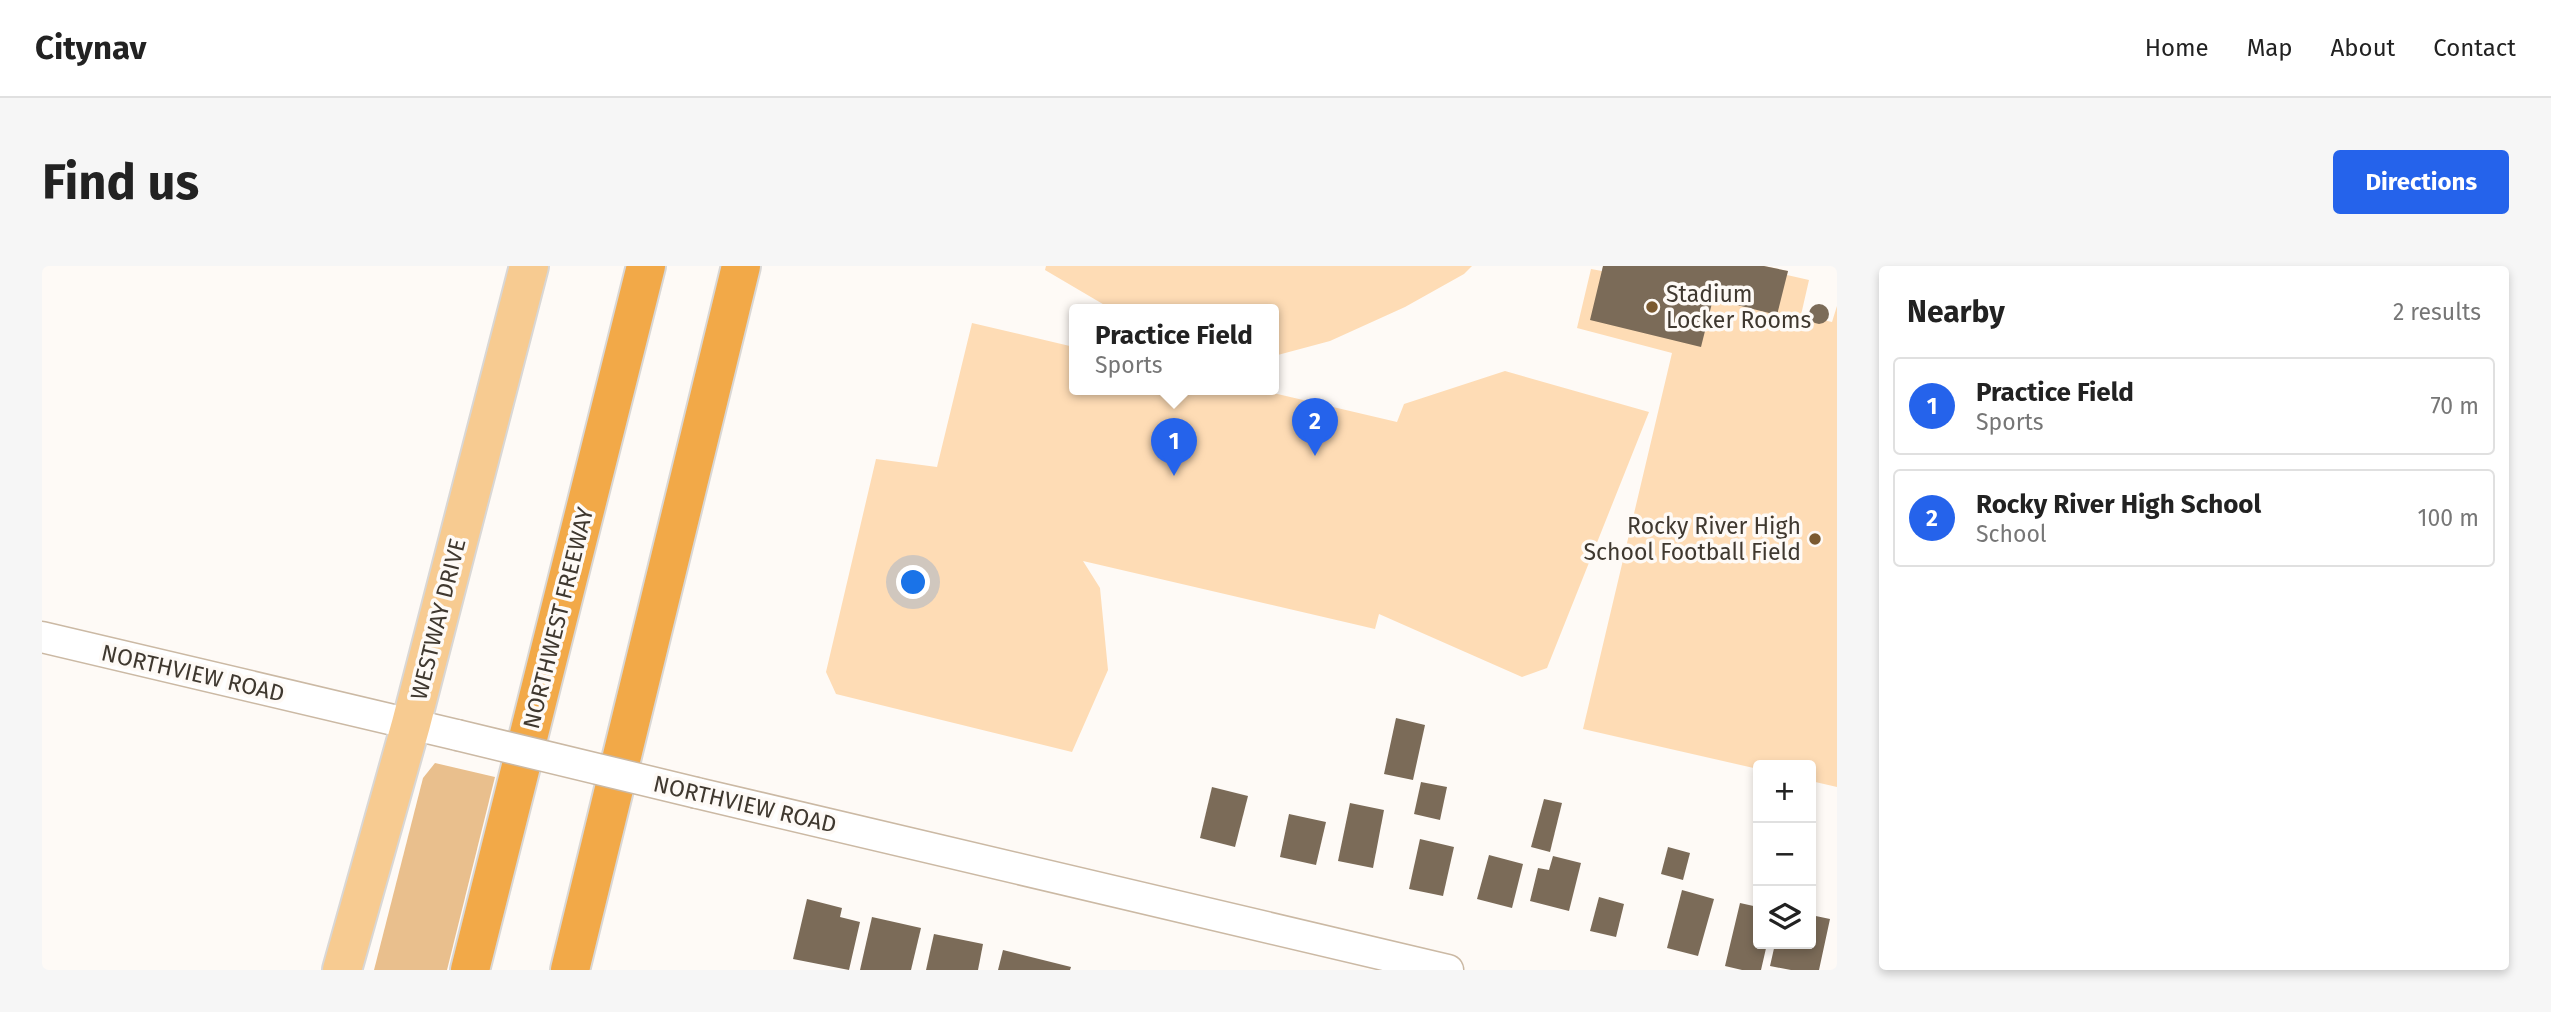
<!DOCTYPE html>
<html lang="en">
<head>
<meta charset="utf-8">
<style>
  :root { --surface:#fff; --page:#f6f6f6; --text:#222; --muted:#767676; --line:#e0e0e0; --accent:#2563eb }
  body { margin:0; font-family:"Fira Sans",sans-serif; background:var(--page); color:var(--text) }
  .controls { position:absolute; right:21px; bottom:21px; display:grid; overflow:hidden; border-radius:7px; box-shadow:0 4px 10px #0003 }
  .controls button { width:63px; height:63px; display:grid; place-items:center; padding:0; border:0; border-bottom:2px solid var(--line); background:var(--surface); color:var(--text); font:35px sans-serif }
  .you { position:absolute; left:872px; top:317px; width:24px; height:24px; margin:-18px; border:5px solid #fff; border-radius:50%; background:#1a73e8; box-shadow:0 0 0 10px #1a73e833 }
  .badge { display:grid; place-items:center; width:46px; height:46px; border-radius:50%; background:var(--accent); color:#fff; font-size:23px; font-weight:700 }
  .pin { position:absolute; translate:-50% -58px; filter:drop-shadow(0 2px 4px #0008) }
  .pin::after { content:''; position:absolute; top:37px; width:24px; height:21px; background:inherit; clip-path:polygon(0 0,100% 0,50% 100%) }
  .popup { position:absolute; left:1027px; top:38px; width:210px; height:91px; box-sizing:border-box; display:grid; place-content:center; border-radius:7px; background:var(--surface); filter:drop-shadow(0 2px 5px #0005); font-size:23px; white-space:nowrap; color:var(--muted) }
  .popup b { font-size:26px; color:var(--text) }
  .popup::after { content:''; position:absolute; left:50%; top:100%; margin-left:-14px; border:14px solid transparent; border-top-color:var(--surface) }
  .list { margin:0; padding:0; list-style:none }
  h2 { display:flex; justify-content:space-between; align-items:center; height:91px; margin:0; padding:0 28px; font-size:30px }
  h2 small { font-size:23px; font-weight:400; color:var(--muted) }
  .list li { display:grid; grid-template-columns:46px 1fr auto; gap:21px; align-items:center; box-sizing:border-box; height:98px; margin:0 14px 14px; padding:0 14px; border:2px solid var(--line); border-radius:7px }
  .list b { display:block; font-size:26px; white-space:nowrap }
  .list p { margin:0; font-size:23px; white-space:nowrap; color:var(--muted) }
  .list em { font-size:23px; font-style:normal; color:var(--muted) }
  .icon { flex:none; width:38px; height:38px; fill:none; stroke:currentColor; stroke-width:2; stroke-linecap:round; stroke-linejoin:round }
  .map { position:relative; flex:none; width:1795px; height:704px; overflow:hidden; border-radius:7px }
  header { display:flex; align-items:center; gap:42px; box-sizing:border-box; height:98px; padding:0 35px; background:var(--surface); border-bottom:2px solid var(--line) }
  header strong { font-size:33px }
  nav { display:flex; gap:38px; margin-inline-start:auto; font-size:24px }
  .intro { display:flex; align-items:center; justify-content:space-between; box-sizing:border-box; height:168px; padding:0 42px }
  h1 { margin:0; font-size:49px }
  .button { padding:18px 32px; border-radius:7px; background:var(--accent); color:#fff; font-size:24px; font-weight:700 }
  main { display:flex; gap:42px; padding:0 42px }
  aside { flex:1; background:var(--surface); border-radius:7px; box-shadow:0 4px 10px #0003 }
  .map>svg:first-child { display:block }
  .green { fill:#fedcb5 }
  .forest { fill:#e9bf8d }
  .building { fill:#7b6b58 }
  .lines { fill:none; stroke-linecap:round; stroke-linejoin:round }
  .minor-casing { stroke:#cbb9a4; stroke-width:33 }
  .major-casing { stroke:#d9d7d5; stroke-width:42 }
  .highway-casing { stroke:#d9d7d5; stroke-width:42 }
  .minor { stroke:#fff; stroke-width:30 }
  .major { stroke:#f7cb91; stroke-width:38 }
  .highway { stroke:#f2a948; stroke-width:38 }
  .minor-bridge-casing { stroke:#cbb9a4; stroke-width:33; stroke-linecap:butt }
  .minor-bridge { stroke:#fff; stroke-width:30 }
  .poi-dot { fill:#7b5a30; stroke:#fefaf6; stroke-width:2.5 }
  .labels { text-anchor:middle; dominant-baseline:central; stroke-width:7; stroke-linejoin:round; paint-order:stroke }
  .poi-label { font-size:23px; fill:#3f382f; stroke:#fefaf6; text-anchor:start }
  .street-label { font-size:23px; fill:#3f382f; stroke:#fefaf6 }
</style>
</head>
<body>
<header>
<strong>Citynav</strong>
<nav><a>Home</a><a>Map</a><a>About</a><a>Contact</a></nav>
</header>
<div class="intro"><h1>Find us</h1><a class="button">Directions</a></div>
<main>
<div class="map">
<svg width="1795" height="704" viewBox="0 0 1795 704">
  <rect width="100%" height="100%" fill="#fefaf6"/>
  <!-- green -->
  <g class="green">
    <path d="M 1004,0 L 1430,0 L 1422,8 L 1363,41 L 1288,75 L 1232,90 L 1232,44 L 1071,44 L 1003,4 Z"/>
    <path d="M 1561,0 L 1722,0 L 1746,5 L 1745,9 L 1767,14 L 1759,49 L 1790,56 L 1795,40 L 1795,521 L 1769,515 L 1769,499 L 1716,499 L 1716,503 L 1541,463 L 1630,87 L 1535,62 L 1549,3 L 1560,5 Z"/>
    <path d="M 930,57 L 1032,81 L 1032,124 L 1218,124 L 1355,156 L 1362,138 L 1463,105 L 1607,146 L 1505,402 L 1480,411 L 1337,348 L 1333,363 L 1041,295 L 1058,322 L 1066,404 L 1030,486 L 794,428 L 784,406 L 834,193 L 895,201 Z"/>
  </g>
  <!-- forest -->
  <path class="forest" d="M 393,497 L 453,511 L 405,704 L 332,704 L 381,512 Z"/>
  <!-- building -->
  <g class="building">
    <path d="M 1561,0 L 1722,0 L 1746,5 L 1735,49 L 1671,33 L 1659,81 L 1548,54 Z"/>
    <circle cx="1777" cy="48" r="10"/>
    <path d="M 1354,452 L 1383,459 L 1371,514 L 1342,508 Z"/>
    <path d="M 1379,516 L 1405,521 L 1398,554 L 1372,548 Z"/>
    <path d="M 1170,521 L 1206,530 L 1193,581 L 1158,572 Z"/>
    <path d="M 1502,533 L 1520,537 L 1508,586 L 1489,581 Z"/>
    <path d="M 1308,537 L 1342,544 L 1331,602 L 1296,595 Z"/>
    <path d="M 1247,548 L 1284,556 L 1274,599 L 1238,591 Z"/>
    <path d="M 1378,573 L 1412,581 L 1401,630 L 1367,623 Z"/>
    <path d="M 1626,581 L 1648,587 L 1641,614 L 1619,608 Z"/>
    <path d="M 1447,589 L 1481,598 L 1470,642 L 1435,633 Z"/>
    <path d="M 1511,590 L 1539,597 L 1527,645 L 1488,635 L 1496,602 L 1507,604 Z"/>
    <path d="M 1640,624 L 1672,633 L 1656,690 L 1625,682 Z"/>
    <path d="M 1557,631 L 1582,638 L 1574,671 L 1548,665 Z"/>
    <path d="M 765,633 L 800,642 L 798,651 L 818,656 L 807,704 L 751,693 Z"/>
    <path d="M 1698,637 L 1716,641 L 1716,678 L 1725,678 L 1719,704 L 1700,704 L 1683,700 Z"/>
    <path d="M 1769,649 L 1788,653 L 1777,704 L 1749,704 L 1728,700 L 1733,678 L 1769,678 Z"/>
    <path d="M 830,651 L 879,662 L 869,704 L 818,704 Z"/>
    <path d="M 892,668 L 941,678 L 936,704 L 884,704 Z"/>
    <path d="M 961,684 L 1029,701 L 1028,704 L 956,704 Z"/>
  </g>
  <g class="lines">
    <!-- minor casing -->
    <g class="minor-casing">
      <g id="minor">
        <path d="M 0,371 L 415,469"/>
        <path d="M 655,527 L 1406,704"/>
      </g>
    </g>
    <!-- major casing -->
    <g class="major-casing">
      <path id="major" d="M 300,704 L 369,458 L 487,0"/>
    </g>
    <!-- highway casing -->
    <g class="highway-casing">
      <g id="highway">
        <path d="M 428,704 L 604,0"/>
        <path d="M 528,704 L 699,0"/>
      </g>
    </g>
    <!-- minor -->
    <use href="#minor" class="minor"/>
    <!-- major -->
    <use href="#major" class="major"/>
    <!-- highway -->
    <use href="#highway" class="highway"/>
    <!-- minor-bridge casing -->
    <g class="minor-bridge-casing">
      <path id="minor-bridge" d="M 415,469 L 655,527"/>
    </g>
    <!-- minor-bridge -->
    <use href="#minor-bridge" class="minor-bridge"/>
  </g>
  <!-- markers -->
  <g class="poi-dot">
    <circle cx="1610" cy="41" r="7"/>
    <circle cx="1773" cy="273" r="7"/>
  </g>
  <g class="labels">
    <!-- poi labels -->
    <g class="poi-label">
      <text x="1624" y="28">Stadium<tspan x="1624" dy="26">Locker Rooms</tspan></text>
      <text x="1759" y="260" text-anchor="end">Rocky River High<tspan x="1759" dy="26">School Football Field</tspan></text>
    </g>
    <!-- street labels -->
    <g class="street-label">
      <text transform="translate(516 352) rotate(-76)">NORTHWEST FREEWAY</text>
      <text transform="translate(396 353) rotate(-76)">WESTWAY DRIVE</text>
      <text transform="translate(151 407) rotate(13)">NORTHVIEW ROAD</text>
      <text transform="translate(703 538) rotate(13)">NORTHVIEW ROAD</text>
    </g>
  </g>
</svg>
<div class="controls">
<button>+</button>
<button>−</button>
<button><svg class="icon" aria-label="layers" viewBox="0 0 24 24"><path d="M12 4l9 5-9 5-9-5zM3 14l9 5 9-5"/></svg></button>
</div>
<div class="you"></div>
<div class="pin badge" style="left:1132px;top:210px">1</div>
<div class="popup"><b>Practice Field</b>Sports</div>
<div class="pin badge" style="left:1273px;top:190px">2</div>
</div>
<aside>
<h2>Nearby<small>2 results</small></h2>
<ul class="list">
<li><span class="badge">1</span><div><b>Practice Field</b><p>Sports</p></div><em>70 m</em></li>
<li><span class="badge">2</span><div><b>Rocky River High School</b><p>School</p></div><em>100 m</em></li>
</ul>
</aside>
</main>
</body>
</html>
